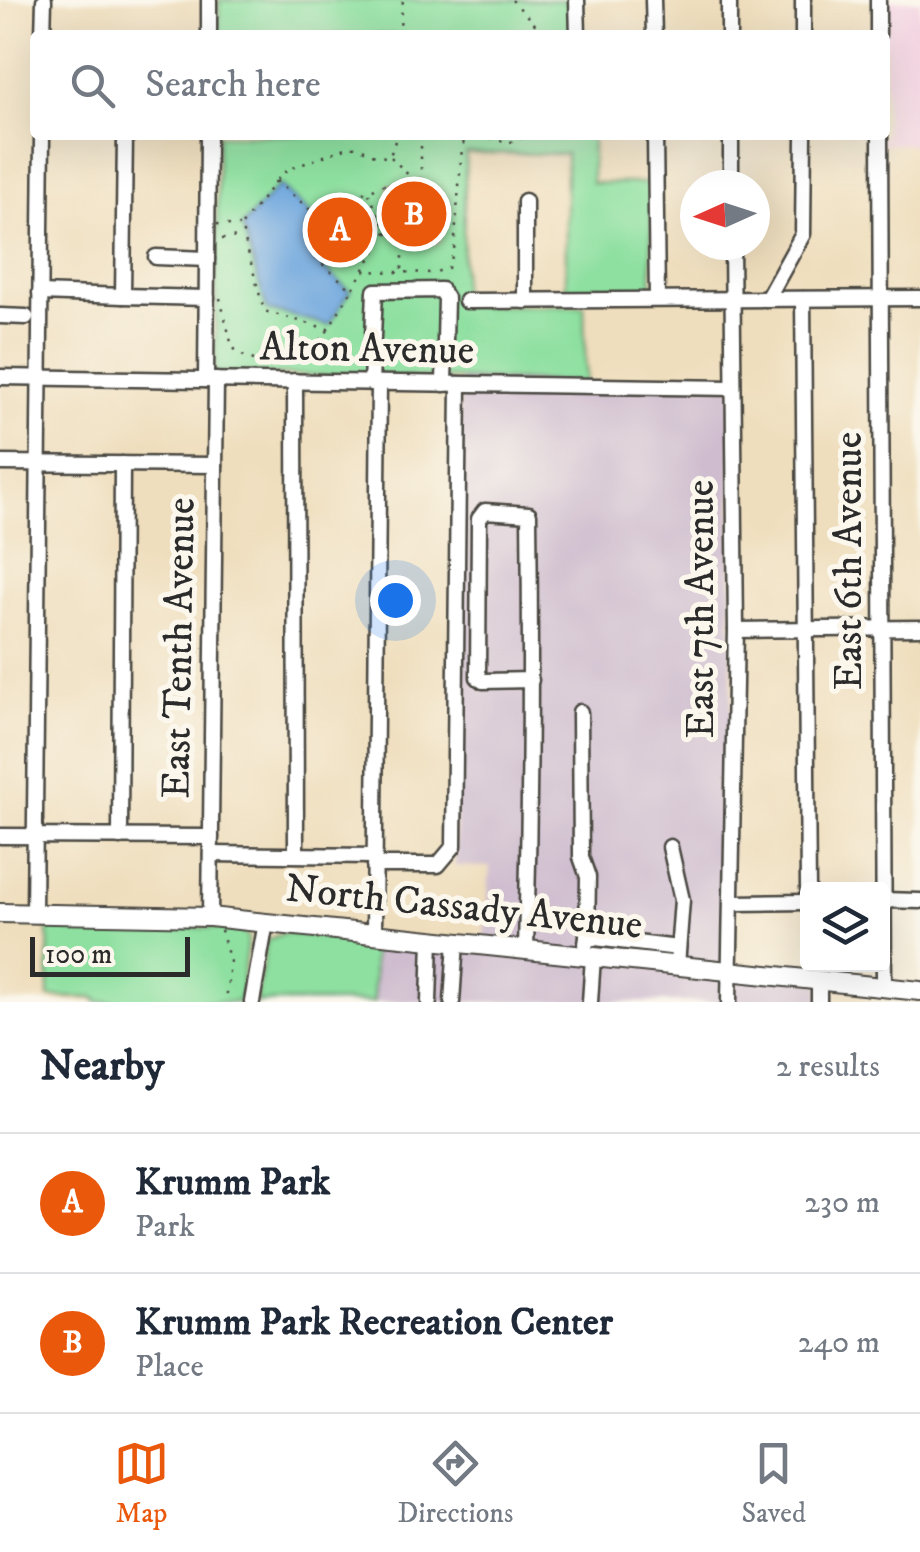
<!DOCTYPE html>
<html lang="en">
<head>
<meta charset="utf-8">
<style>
  :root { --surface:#fff; --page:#f2f2f3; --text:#1f2937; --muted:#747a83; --line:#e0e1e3; --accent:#ea580c }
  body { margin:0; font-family:"IM FELL DW Pica",serif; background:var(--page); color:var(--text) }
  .controls { position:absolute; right:30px; bottom:30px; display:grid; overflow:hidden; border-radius:10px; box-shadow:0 10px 40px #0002 }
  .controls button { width:90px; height:90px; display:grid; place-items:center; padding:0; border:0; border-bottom:2px solid var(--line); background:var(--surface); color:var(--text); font:50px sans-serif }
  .compass { position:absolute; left:680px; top:170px; width:90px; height:90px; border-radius:50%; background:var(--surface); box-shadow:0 10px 40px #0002; rotate:267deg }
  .scale { position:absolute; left:30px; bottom:25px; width:160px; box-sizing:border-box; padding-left:10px; border:5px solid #2b2b2b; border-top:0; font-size:28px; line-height:35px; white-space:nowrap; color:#2b2b2b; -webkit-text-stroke:8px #fbf7ec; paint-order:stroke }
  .you { position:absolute; left:395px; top:600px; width:35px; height:35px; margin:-25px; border:8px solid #fff; border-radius:50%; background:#1a73e8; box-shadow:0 0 0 15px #1a73e833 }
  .badge { display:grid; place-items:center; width:65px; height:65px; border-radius:50%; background:var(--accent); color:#fff; font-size:32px; font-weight:700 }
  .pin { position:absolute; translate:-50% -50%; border:5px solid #fff; box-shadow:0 2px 10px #0006 }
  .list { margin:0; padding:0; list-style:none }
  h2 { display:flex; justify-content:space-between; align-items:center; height:130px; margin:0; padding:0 40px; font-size:42px }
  h2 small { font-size:32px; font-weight:400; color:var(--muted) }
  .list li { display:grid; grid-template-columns:65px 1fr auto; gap:30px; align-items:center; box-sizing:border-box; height:140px; padding:0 40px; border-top:2px solid var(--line) }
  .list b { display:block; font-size:38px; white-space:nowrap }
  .list p { margin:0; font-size:32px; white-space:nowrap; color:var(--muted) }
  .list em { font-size:32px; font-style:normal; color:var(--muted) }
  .icon { flex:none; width:55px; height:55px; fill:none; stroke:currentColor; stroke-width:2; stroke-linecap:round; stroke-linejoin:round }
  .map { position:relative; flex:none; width:920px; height:1002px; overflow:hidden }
  .search { position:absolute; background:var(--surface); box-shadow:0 10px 40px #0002; left:30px; right:30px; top:30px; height:110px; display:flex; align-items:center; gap:25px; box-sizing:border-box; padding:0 35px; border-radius:10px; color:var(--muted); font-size:38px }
  .sheet { height:410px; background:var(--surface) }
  nav { display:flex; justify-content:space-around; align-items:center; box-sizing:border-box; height:140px; border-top:2px solid var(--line); background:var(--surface); font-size:28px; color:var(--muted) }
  nav a { display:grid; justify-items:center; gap:5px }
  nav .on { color:var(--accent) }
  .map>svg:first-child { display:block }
  .built { fill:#f2cfe1 }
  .industrial { fill:#cfbdcf }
  .green { fill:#8ee0a0; stroke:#5c8666; stroke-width:2.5 }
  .water { fill:#70a7de; stroke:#4e6984; stroke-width:2.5 }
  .building { fill:#e1adab }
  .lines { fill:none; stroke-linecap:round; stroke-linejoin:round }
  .minor-casing { stroke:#484641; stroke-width:19 }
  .major-casing { stroke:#484641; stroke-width:22 }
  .path { stroke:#484641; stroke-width:2.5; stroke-dasharray:2.5 8; stroke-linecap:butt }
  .minor { stroke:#fff; stroke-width:14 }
  .major { stroke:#fff; stroke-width:18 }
  .labels { text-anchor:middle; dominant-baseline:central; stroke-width:10; stroke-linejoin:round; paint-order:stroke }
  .street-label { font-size:40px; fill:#2b2b2b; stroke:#fbf7ec }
</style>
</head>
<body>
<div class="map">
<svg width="920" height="1002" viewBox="0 0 920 1002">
  <rect width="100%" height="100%" fill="#fbf7ec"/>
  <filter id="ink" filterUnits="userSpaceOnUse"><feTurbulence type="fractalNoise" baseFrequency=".01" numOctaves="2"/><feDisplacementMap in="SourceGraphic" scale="20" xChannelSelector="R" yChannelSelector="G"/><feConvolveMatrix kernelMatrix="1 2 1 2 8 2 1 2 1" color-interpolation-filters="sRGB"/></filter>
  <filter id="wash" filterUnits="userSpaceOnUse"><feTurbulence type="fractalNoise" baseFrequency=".0048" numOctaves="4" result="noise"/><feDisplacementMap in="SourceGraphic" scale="40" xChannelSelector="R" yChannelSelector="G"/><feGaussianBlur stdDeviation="2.25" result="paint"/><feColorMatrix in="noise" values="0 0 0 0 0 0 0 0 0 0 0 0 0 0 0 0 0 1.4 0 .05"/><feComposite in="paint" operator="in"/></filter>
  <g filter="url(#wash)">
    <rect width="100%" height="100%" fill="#efdebd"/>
    <!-- built -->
    <path class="built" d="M 875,0 L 920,0 L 920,144 L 877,144 L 885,135 L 885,35 L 876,35 Z"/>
    <!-- industrial -->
    <path class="industrial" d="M 460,379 L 732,386 L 731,970 L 820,981 L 819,1002 L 374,1002 L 373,933 L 483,945 L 490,867 L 455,866 Z"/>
    <!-- green -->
    <g class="green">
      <path d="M 219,0 L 570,0 L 571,35 L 219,35 Z"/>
      <path d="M 218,135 L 592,135 L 592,183 L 651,183 L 652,294 L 566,294 L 566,154 L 466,153 L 461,305 L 584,306 L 586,382 L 215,373 Z"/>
      <path d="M 48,922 L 240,929 L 248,937 L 239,1002 L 97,1002 L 96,998 L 49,997 Z"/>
      <path d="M 284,933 L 373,941 L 374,1002 L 256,1002 L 267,940 Z"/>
    </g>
    <!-- water -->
    <path class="water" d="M 279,185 L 311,214 L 310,256 L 350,291 L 329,325 L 267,310 L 242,226 Z"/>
    <g id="blocks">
      <!-- building -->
      <path class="building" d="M 388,185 L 432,186 L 432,205 L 440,205 L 440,243 L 411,242 L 411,223 L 388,222 Z"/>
    </g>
  </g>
  <g filter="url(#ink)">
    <use href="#blocks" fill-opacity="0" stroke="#484641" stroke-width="2.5"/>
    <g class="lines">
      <!-- minor casing -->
      <g class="minor-casing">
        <g id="minor">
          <path d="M 577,0 L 578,35"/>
          <path d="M 653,0 L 654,35"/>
          <path d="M 729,0 L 729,35"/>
          <path d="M 803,0 L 803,35"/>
          <path d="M 878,0 L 878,35"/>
          <path d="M 43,35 L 44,0"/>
          <path d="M 209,35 L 209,0"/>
          <path d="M 655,135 L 657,299"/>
          <path d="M 731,135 L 731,185"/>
          <path d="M 880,135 L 884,987"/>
          <path d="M 525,201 L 525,301"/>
          <path d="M 156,257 L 207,259"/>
          <path d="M 40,293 L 123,296 L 125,135"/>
          <path d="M 123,296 L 207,298"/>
          <path d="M 767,299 L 803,234 L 804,135"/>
          <path d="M 803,299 L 808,889"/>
          <path d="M 466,301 L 920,298"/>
          <path d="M 0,316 L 26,317"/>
          <path d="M 0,377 L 733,388"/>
          <path d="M 206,380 L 208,135"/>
          <path d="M 295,381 L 296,854"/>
          <path d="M 371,383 L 375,291 L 441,290 L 446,298 L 444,384"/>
          <path d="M 0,463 L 215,465"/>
          <path d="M 736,630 L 920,628"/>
          <path d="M 580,712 L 581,857 L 588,877 L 587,937"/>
          <path d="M 0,836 L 211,837"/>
          <path d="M 120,837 L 122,464"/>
          <path d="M 670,847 L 682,900 L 677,966"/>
          <path d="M 211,854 L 374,856"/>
          <path d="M 374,865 L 438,865 L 454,846 L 459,384"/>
          <path d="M 882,900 L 920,901"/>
          <path d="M 734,903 L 808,902"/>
          <path d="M 34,913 L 42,135"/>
          <path d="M 210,917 L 216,380"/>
          <path d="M 374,933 L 379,383"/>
          <path d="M 586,944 L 587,937 L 678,948"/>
          <path d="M 526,950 C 530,804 531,659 529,514 L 485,511 L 479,519 L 478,677 L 483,681 L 531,680"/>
          <path d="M 252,1002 L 266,922"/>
          <path d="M 429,1002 L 431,939"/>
          <path d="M 452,1002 L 456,942"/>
          <path d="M 590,1002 L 593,957"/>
          <path d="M 729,1002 L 736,630 L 732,245"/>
          <path d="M 819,1002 L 819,981"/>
        </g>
      </g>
      <!-- major casing -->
      <g class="major-casing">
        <path id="major" d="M 0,913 L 210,917 L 920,991"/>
      </g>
      <!-- path -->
      <g class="path">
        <path d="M 512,0 L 545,35"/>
        <path d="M 399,35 L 403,0"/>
        <path d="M 480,135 L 508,143 L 530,135"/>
        <path d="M 391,157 L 416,183"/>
        <path d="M 277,180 L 287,170 L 348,147 C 364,144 372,160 390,156 L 397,135"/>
        <path d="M 276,181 L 313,212 L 312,255 L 352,290 L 328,329 L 264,311 L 241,226 Z"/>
        <path d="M 314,212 L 388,183 L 421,183 L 421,142"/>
        <path d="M 217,224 L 239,226"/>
        <path d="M 387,233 L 404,232"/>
        <path d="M 222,239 L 239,237"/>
        <path d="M 402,269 L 405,231 L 411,223"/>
        <path d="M 364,271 L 433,273 L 448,268 L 454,251 L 462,147 L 465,139 L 475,135"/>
        <path d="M 353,288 L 386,232 L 369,194"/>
        <path d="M 220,298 L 232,346 C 256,376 310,358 328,330"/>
        <path d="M 221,930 L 230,962 L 226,1002"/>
      </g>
      <!-- minor -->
      <use href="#minor" class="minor"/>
      <!-- major -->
      <use href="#major" class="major"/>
    </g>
  </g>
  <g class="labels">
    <!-- street labels -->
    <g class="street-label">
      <text transform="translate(367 350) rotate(1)">Alton Avenue</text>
      <text transform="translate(850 561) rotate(-90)">East 6th Avenue</text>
      <text transform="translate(702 609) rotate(-90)">East 7th Avenue</text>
      <text transform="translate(180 648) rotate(-89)">East Tenth Avenue</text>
      <text transform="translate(464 908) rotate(6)">North Cassady Avenue</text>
    </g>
  </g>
</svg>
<div class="controls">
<button><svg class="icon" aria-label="layers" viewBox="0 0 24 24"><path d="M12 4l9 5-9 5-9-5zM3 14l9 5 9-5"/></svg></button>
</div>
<svg class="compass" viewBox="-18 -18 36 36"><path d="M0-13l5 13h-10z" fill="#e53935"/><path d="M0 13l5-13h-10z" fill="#747a83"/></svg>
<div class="scale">100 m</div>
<div class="you"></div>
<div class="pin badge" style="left:340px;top:230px">A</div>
<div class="pin badge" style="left:414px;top:214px">B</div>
<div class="search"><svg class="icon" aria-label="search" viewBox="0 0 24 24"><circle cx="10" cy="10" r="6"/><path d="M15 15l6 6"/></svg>Search here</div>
</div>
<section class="sheet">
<h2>Nearby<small>2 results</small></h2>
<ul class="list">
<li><span class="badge">A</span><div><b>Krumm Park</b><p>Park</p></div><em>230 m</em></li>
<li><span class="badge">B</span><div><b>Krumm Park Recreation Center</b><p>Place</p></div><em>240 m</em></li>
</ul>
</section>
<nav>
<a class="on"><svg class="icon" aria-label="map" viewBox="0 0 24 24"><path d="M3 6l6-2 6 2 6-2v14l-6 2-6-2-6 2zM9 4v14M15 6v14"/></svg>Map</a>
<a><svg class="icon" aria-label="directions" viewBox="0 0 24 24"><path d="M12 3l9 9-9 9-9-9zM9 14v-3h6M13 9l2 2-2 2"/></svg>Directions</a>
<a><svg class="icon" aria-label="saved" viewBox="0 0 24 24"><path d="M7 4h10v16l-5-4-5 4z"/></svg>Saved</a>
</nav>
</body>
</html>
